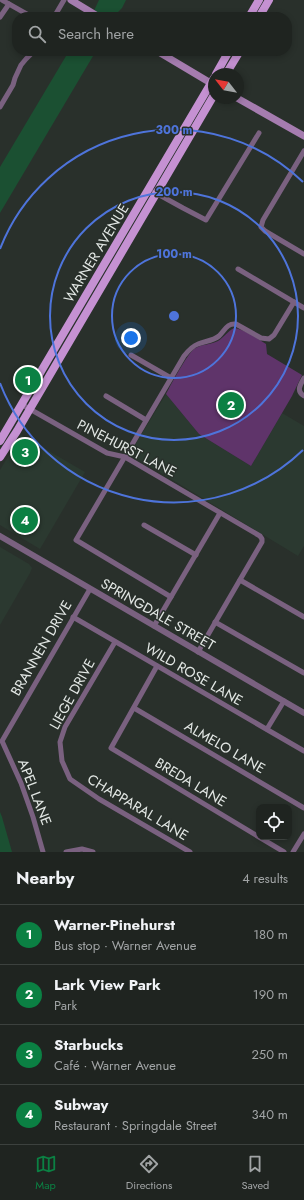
<!DOCTYPE html>
<html lang="en">
<head>
<meta charset="utf-8">
<style>
  :root { --surface:#1f2420; --page:#2c302d; --text:#f1f3f6; --muted:#a1a4a5; --line:#3c413e; --accent:#0b8043 }
  body { margin:0; font-family:Jost,sans-serif; background:var(--page); color:var(--text) }
  .controls { position:absolute; right:12px; bottom:12px; display:grid; overflow:hidden; border-radius:8px; box-shadow:0 2px 6px #0003 }
  .controls button { width:36px; height:36px; display:grid; place-items:center; padding:0; border:0; border-bottom:1px solid var(--line); background:var(--surface); color:var(--text); font:20px sans-serif }
  .compass { position:absolute; left:208px; top:68px; width:36px; height:36px; border-radius:50%; background:var(--surface); box-shadow:0 2px 6px #0003; rotate:301deg }
  .you { position:absolute; left:131px; top:338px; width:14px; height:14px; margin:-10px; border:3px solid #fff; border-radius:50%; background:#1a73e8; box-shadow:0 0 0 6px #1a73e833 }
  .badge { display:grid; place-items:center; width:26px; height:26px; border-radius:50%; background:var(--accent); color:#fff; font-size:13px; font-weight:700 }
  .pin { position:absolute; translate:-50% -50%; border:2px solid #fff; box-shadow:0 1px 4px #0006 }
  .list { margin:0; padding:0; list-style:none }
  h2 { display:flex; justify-content:space-between; align-items:center; height:52px; margin:0; padding:0 16px; font-size:17px }
  h2 small { font-size:13px; font-weight:400; color:var(--muted) }
  .list li { display:grid; grid-template-columns:26px 1fr auto; gap:12px; align-items:center; box-sizing:border-box; height:60px; padding:0 16px; border-top:1px solid var(--line) }
  .list b { display:block; font-size:15px; white-space:nowrap }
  .list p { margin:0; font-size:13px; white-space:nowrap; color:var(--muted) }
  .list em { font-size:13px; font-style:normal; color:var(--muted) }
  .icon { flex:none; width:22px; height:22px; fill:none; stroke:currentColor; stroke-width:2; stroke-linecap:round; stroke-linejoin:round }
  .map { position:relative; flex:none; width:304px; height:852px; overflow:hidden }
  .search { position:absolute; background:var(--surface); box-shadow:0 2px 6px #0003; left:12px; right:12px; top:12px; height:44px; display:flex; align-items:center; gap:10px; box-sizing:border-box; padding:0 14px; border-radius:16px; color:var(--muted); font-size:15px }
  .sheet { height:292px; background:var(--surface) }
  nav { display:flex; justify-content:space-around; align-items:center; box-sizing:border-box; height:56px; border-top:1px solid var(--line); background:var(--surface); font-size:11px; color:var(--muted) }
  nav a { display:grid; justify-items:center; gap:2px }
  nav .on { color:var(--accent) }
  .map>svg:first-child { display:block }
  .built { fill:#2b3930 }
  .green { fill:#5f346a }
  .water { fill:#1b5032 }
  .lines { fill:none; stroke-linecap:round; stroke-linejoin:round }
  .minor { stroke:#7a6180; stroke-width:5 }
  .tertiary { stroke:#7a6180; stroke-width:6 }
  .secondary { stroke:#a57caf; stroke-width:7 }
  .primary { stroke:#c591d2; stroke-width:8 }
  .ring { fill:none; stroke:#4e74db; stroke-width:2 }
  .labels { text-anchor:middle; dominant-baseline:central; stroke-width:3; stroke-linejoin:round; paint-order:stroke }
  .street-label { font-size:14px; fill:#e3e8e5; stroke:#29302b }
  .centre { fill:#4e74db; stroke:#29302b; stroke-width:2 }
  .ring-label { font-size:12px; text-anchor:middle; font-weight:bold; fill:#4e74db; stroke:#29302b; stroke-width:3; stroke-linejoin:round; paint-order:stroke }
</style>
</head>
<body>
<div class="map">
<svg width="304" height="852" viewBox="0 0 304 852">
  <rect width="100%" height="100%" fill="#29302b"/>
  <!-- built -->
  <g class="built">
    <path d="M 166,394 L 199,434 L 251,466 L 282,413 L 304,426 L 304,546 L 298,556 L 133,456 L 132,450 Z"/>
    <path d="M 21,435 L 85,472 L 40,549 L 0,525 L 0,470 Z"/>
    <path d="M 0,547 L 29,564 L 32,568 L 30,573 L 0,625 Z"/>
  </g>
  <!-- green -->
  <path class="green" d="M 234,328 C 246,330 256,338 266,344 L 267,354 L 302,375 L 292,396 L 251,466 L 199,434 L 166,394 C 172,383 186,356 194,349 C 201,344 210,345 218,341 C 224,337 228,331 234,328 Z"/>
  <!-- water -->
  <g class="water">
    <path d="M 99,0 L 126,0 L 122,8 L 113,17 L 91,17 Z"/>
    <path d="M 69,51 L 96,51 L 0,213 L 0,167 Z"/>
    <path d="M 0,812 L 2,817 L 12,852 L 0,852 Z"/>
  </g>
  <g class="lines">
    <!-- minor -->
    <g class="minor">
      <path d="M 2,0 L 32,17"/>
      <path d="M 0,17 L 9,4"/>
      <path d="M 54,17 L 64,0"/>
      <path d="M 0,107 L 13,85 L 15,78 L 21,65 L 26,59 L 34,51"/>
      <path d="M 304,151 L 263,220 L 261,227 L 265,231 L 304,254"/>
      <path d="M 154,192 L 183,208 L 206,220 L 259,133"/>
      <path d="M 238,269 L 304,308"/>
      <path d="M 131,355 L 171,378"/>
      <path d="M 304,378 C 300,385 296,391 304,396"/>
      <path d="M 106,396 L 146,420"/>
      <path d="M 21,404 L 107,453 L 125,457 L 260,536 L 262,539 L 262,542 L 198,652"/>
      <path d="M 144,525 L 196,555"/>
      <path d="M 240,580 L 304,617"/>
      <path d="M 171,597 L 76,540 L 184,356 C 188,351 192,346 198,344 C 205,341 213,341 219,336 C 225,330 227,323 236,324 L 261,338 L 269,339 L 274,335 L 294,302"/>
      <path d="M 73,617 L 304,751"/>
      <path d="M 215,622 L 304,673"/>
      <path d="M 154,626 L 220,513"/>
      <path d="M 115,642 L 65,727 L 60,742 L 62,761 L 70,779 L 99,799 L 190,852"/>
      <path d="M 157,666 L 111,748 L 284,852"/>
      <path d="M 134,708 L 304,808"/>
      <path d="M 267,729 L 284,701"/>
      <path d="M 43,852 L 33,817 L 21,783 L 2,741 L 90,589"/>
      <path d="M 66,852 L 82,849 L 93,852"/>
      <path d="M 293,852 L 304,834"/>
    </g>
    <!-- tertiary -->
    <path class="tertiary" d="M 0,536 L 304,713"/>
    <!-- secondary -->
    <g class="secondary">
      <path d="M 71,0 L 99,17"/>
      <path d="M 157,51 L 214,85"/>
      <path d="M 237,98 L 304,136"/>
    </g>
    <!-- primary -->
    <g class="primary">
      <path d="M 249,17 L 259,0"/>
      <path d="M 259,17 L 269,0"/>
      <path d="M 216,74 L 229,51"/>
      <path d="M 226,74 L 240,51"/>
      <path d="M 0,441 L 214,78"/>
      <path d="M 0,457 L 17,431 L 214,95"/>
    </g>
  </g>
  <!-- distance rings -->
  <g class="ring">
    <circle cx="174" cy="316" r="62"/>
    <circle cx="174" cy="316" r="124"/>
    <path d="M303 450A186 186 0 0 1 0 383M0 249A186 186 0 0 1 303 182"/>
  </g>
  <g class="labels">
    <!-- street labels -->
    <g class="street-label">
      <text transform="translate(96 253) rotate(-59)">WARNER AVENUE</text>
      <text transform="translate(127 448) rotate(27)">PINEHURST LANE</text>
      <text transform="translate(158 614) rotate(30)">SPRINGDALE STREET</text>
      <text transform="translate(41 648) rotate(-60)">BRANNEN DRIVE</text>
      <text transform="translate(194 674) rotate(30)">WILD ROSE LANE</text>
      <text transform="translate(72 694) rotate(-61)">LIEGE DRIVE</text>
      <text transform="translate(225 747) rotate(30)">ALMELO LANE</text>
      <text transform="translate(191 782) rotate(31)">BREDA LANE</text>
      <text transform="translate(35 792) rotate(69)">APEL LANE</text>
      <text transform="translate(138 807) rotate(31)">CHAPPARAL LANE</text>
    </g>
  </g>
  <circle cx="174" cy="316" r="6" class="centre"/>
  <g class="ring-label">
    <text x="174" y="134">300 m</text>
    <text x="174" y="196">200 m</text>
    <text x="174" y="258">100 m</text>
  </g>
</svg>
<div class="controls">
<button><svg class="icon" aria-label="locate" viewBox="0 0 24 24"><circle cx="12" cy="12" r="6"/><path d="M12 2v4M12 18v4M2 12h4M18 12h4"/></svg></button>
</div>
<svg class="compass" viewBox="-18 -18 36 36"><path d="M0-13l5 13h-10z" fill="#e53935"/><path d="M0 13l5-13h-10z" fill="#a1a4a5"/></svg>
<div class="you"></div>
<div class="pin badge" style="left:28px;top:380px">1</div>
<div class="pin badge" style="left:231px;top:405px">2</div>
<div class="pin badge" style="left:25px;top:452px">3</div>
<div class="pin badge" style="left:25px;top:520px">4</div>
<div class="search"><svg class="icon" aria-label="search" viewBox="0 0 24 24"><circle cx="10" cy="10" r="6"/><path d="M15 15l6 6"/></svg>Search here</div>
</div>
<section class="sheet">
<h2>Nearby<small>4 results</small></h2>
<ul class="list">
<li><span class="badge">1</span><div><b>Warner-Pinehurst</b><p>Bus stop · Warner Avenue</p></div><em>180 m</em></li>
<li><span class="badge">2</span><div><b>Lark View Park</b><p>Park</p></div><em>190 m</em></li>
<li><span class="badge">3</span><div><b>Starbucks</b><p>Café · Warner Avenue</p></div><em>250 m</em></li>
<li><span class="badge">4</span><div><b>Subway</b><p>Restaurant · Springdale Street</p></div><em>340 m</em></li>
</ul>
</section>
<nav>
<a class="on"><svg class="icon" aria-label="map" viewBox="0 0 24 24"><path d="M3 6l6-2 6 2 6-2v14l-6 2-6-2-6 2zM9 4v14M15 6v14"/></svg>Map</a>
<a><svg class="icon" aria-label="directions" viewBox="0 0 24 24"><path d="M12 3l9 9-9 9-9-9zM9 14v-3h6M13 9l2 2-2 2"/></svg>Directions</a>
<a><svg class="icon" aria-label="saved" viewBox="0 0 24 24"><path d="M7 4h10v16l-5-4-5 4z"/></svg>Saved</a>
</nav>
</body>
</html>
